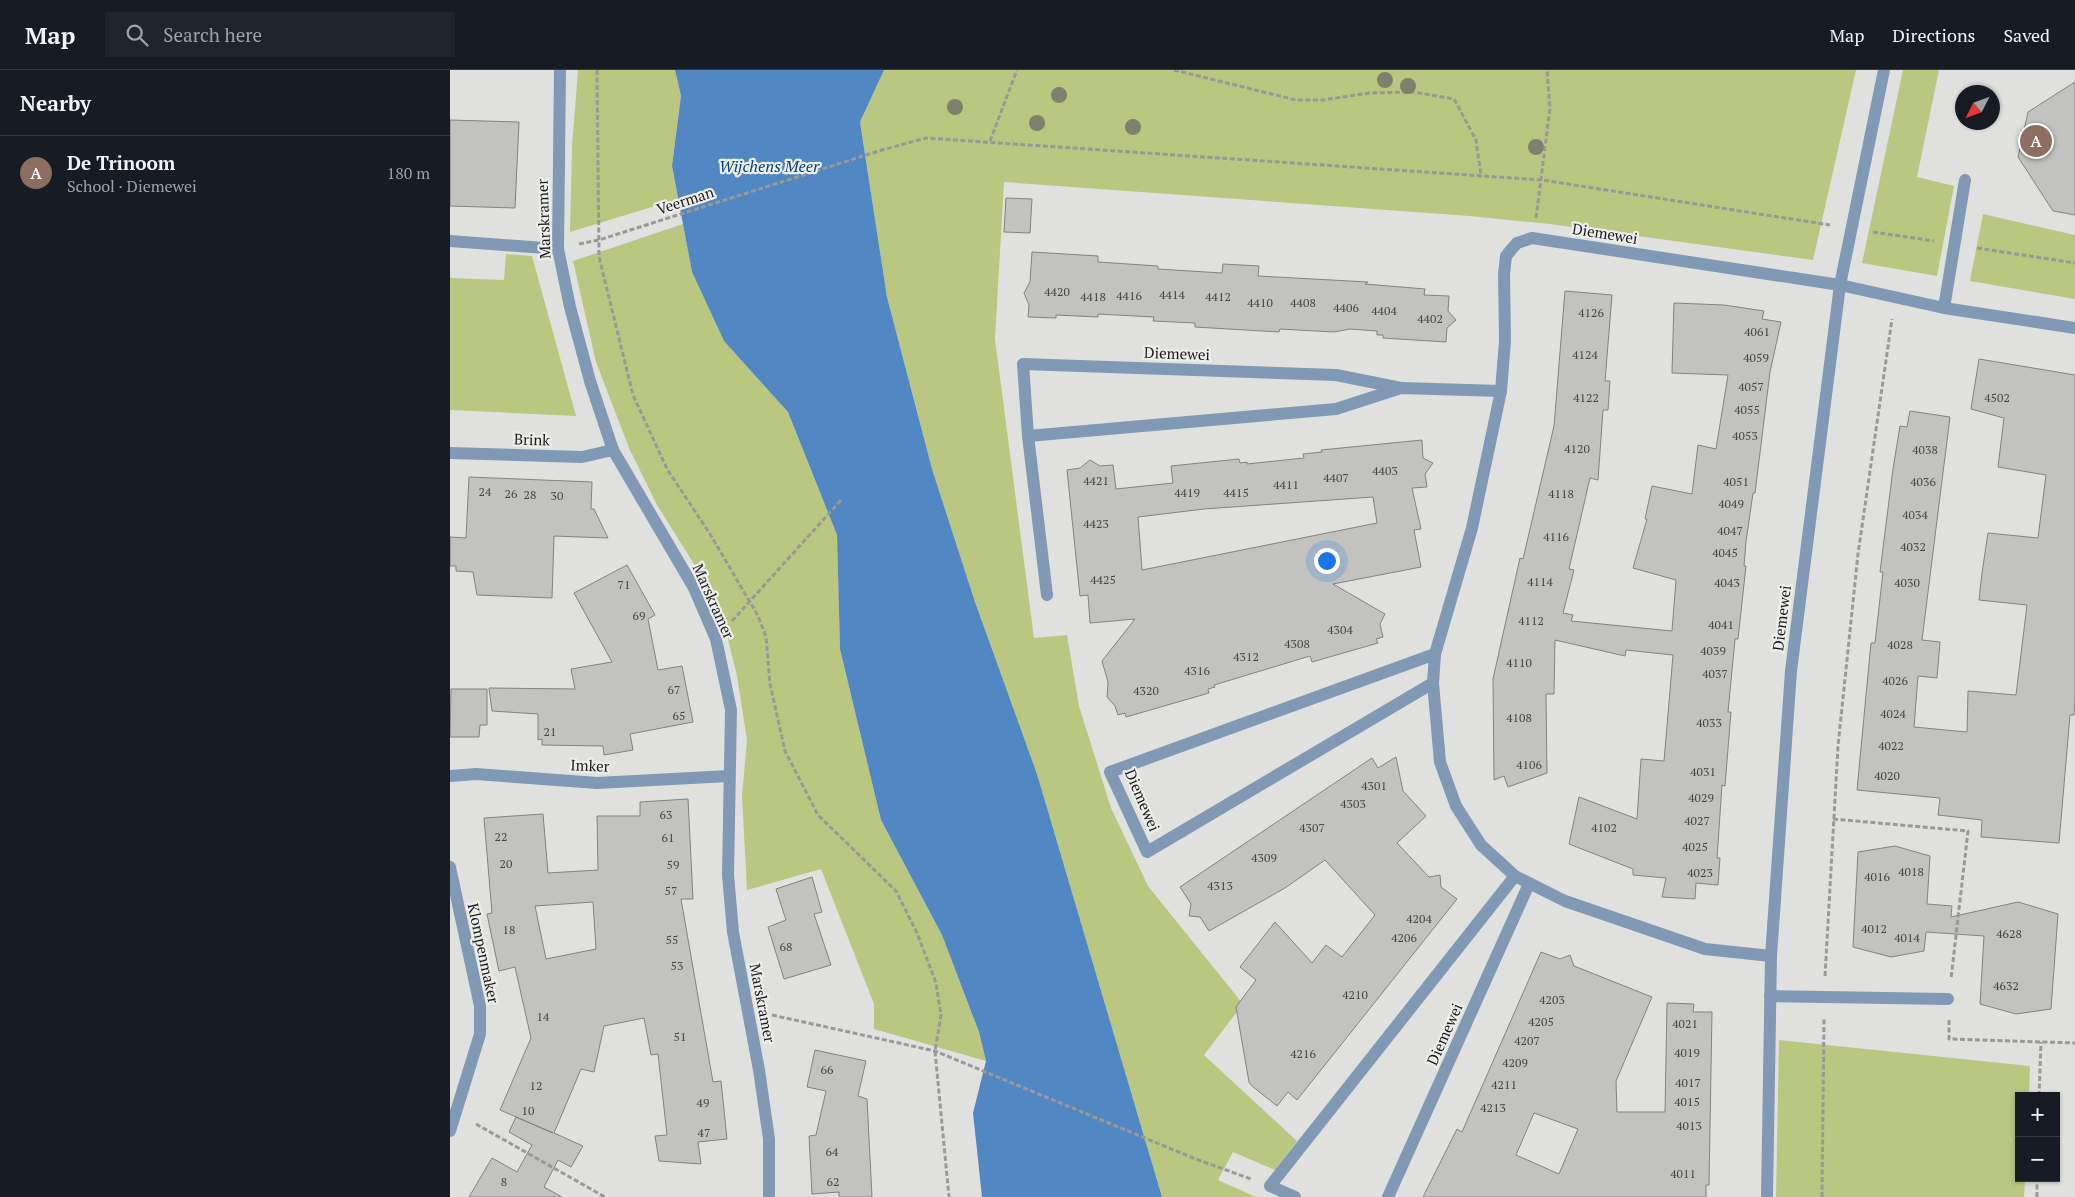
<!DOCTYPE html>
<html lang="en">
<head>
<meta charset="utf-8">
<style>
  :root { --surface:#171b24; --page:#20242c; --text:#f1f3f6; --muted:#9ea1a6; --line:#363941; --accent:#2d7ccb }
  body { margin:0; font-family:"PT Serif",serif; background:var(--page); color:var(--text) }
  .controls { position:absolute; right:15px; bottom:15px; display:grid; overflow:hidden; border-radius:0px; box-shadow:0 1px 4px #0004 }
  .controls button { width:45px; height:45px; display:grid; place-items:center; padding:0; border:0; border-bottom:1px solid var(--line); background:var(--surface); color:var(--text); font:25px sans-serif }
  .compass { position:absolute; left:1505px; top:15px; width:45px; height:45px; border-radius:50%; background:var(--surface); box-shadow:0 1px 4px #0004; rotate:228deg }
  .you { position:absolute; left:876px; top:490px; width:18px; height:18px; margin:-12px; border:4px solid #fff; border-radius:50%; background:#1a73e8; box-shadow:0 0 0 8px #1a73e833 }
  .badge { display:grid; place-items:center; width:32px; height:32px; border-radius:50%; background:var(--accent); color:#fff; font-size:16px; font-weight:700 }
  .pin { position:absolute; translate:-50% -50%; border:2px solid #fff; box-shadow:0 1px 5px #0006 }
  .list { margin:0; padding:0; list-style:none }
  h2 { display:flex; justify-content:space-between; align-items:center; height:65px; margin:0; padding:0 20px; font-size:21px }
  h2 small { font-size:16px; font-weight:400; color:var(--muted) }
  .list li { display:grid; grid-template-columns:32px 1fr auto; gap:15px; align-items:center; box-sizing:border-box; height:75px; padding:0 20px; border-top:1px solid var(--line) }
  .list b { display:block; font-size:19px; white-space:nowrap }
  .list p { margin:0; font-size:16px; white-space:nowrap; color:var(--muted) }
  .list em { font-size:16px; font-style:normal; color:var(--muted) }
  .icon { flex:none; width:28px; height:28px; fill:none; stroke:currentColor; stroke-width:2; stroke-linecap:round; stroke-linejoin:round }
  .map { position:relative; flex:none; width:1625px; height:1127px; overflow:hidden }
  header { display:flex; align-items:center; gap:30px; box-sizing:border-box; height:70px; padding:0 25px; background:var(--surface); border-bottom:1px solid var(--line) }
  header strong { font-size:24px }
  nav { display:flex; gap:28px; margin-inline-start:auto; font-size:18px }
  .search { width:350px; height:45px; background:var(--page); display:flex; align-items:center; gap:12px; box-sizing:border-box; padding:0 18px; border-radius:0px; color:var(--muted); font-size:19px }
  main { display:flex }
  aside { flex:1; background:var(--surface) }
  .map>svg:first-child { display:block }
  .green { fill:#bac780 }
  .water { fill:#5187c2 }
  .building { fill:#c2c3c0; stroke:#828380; fill-rule:evenodd }
  .lines { fill:none; stroke-linecap:round; stroke-linejoin:round }
  .path { stroke:#999997; stroke-width:3; stroke-dasharray:5 2.5; stroke-linecap:butt }
  .service { stroke:#8199b4; stroke-width:12 }
  .minor { stroke:#8199b4; stroke-width:12 }
  .tree { fill:#7e816c }
  .labels { text-anchor:middle; dominant-baseline:central; stroke-width:4.5; stroke-linejoin:round; paint-order:stroke }
  .number-label { font-size:12px; fill:#454544 }
  .street-label { font-size:15px; fill:#1b1b1a; stroke:#edeeeb }
  .water-label { font-size:16px; font-style:italic; fill:#044279; stroke:#edeeeb }
</style>
</head>
<body>
<header>
<strong>Map</strong>
<div class="search"><svg class="icon" aria-label="search" viewBox="0 0 24 24"><circle cx="10" cy="10" r="6"/><path d="M15 15l6 6"/></svg>Search here</div>
<nav><a>Map</a><a>Directions</a><a>Saved</a></nav>
</header>
<main>
<aside>
<h2>Nearby<small></small></h2>
<ul class="list">
<li><span class="badge" style="background:#8d6e63">A</span><div><b>De Trinoom</b><p>School · Diemewei</p></div><em>180 m</em></li>
</ul>
</aside>
<div class="map">
<svg width="1625" height="1127" viewBox="0 0 1625 1127">
  <rect width="100%" height="100%" fill="#e0e1de"/>
  <!-- green -->
  <g class="green">
    <path d="M 128,0 L 225,0 L 231,26 L 222,96 L 228,129 L 120,162 L 122,77 Z"/>
    <path d="M 434,0 L 1406,0 L 1363,190 L 1100,154 L 1019,146 L 554,112 L 545,269 L 584,568 L 617,565 L 629,636 L 661,738 L 698,816 L 793,934 L 754,985 L 847,1071 L 825,1100 L 783,1082 L 768,1110 L 806,1127 L 712,1127 L 587,704 L 525,532 L 482,399 L 437,227 L 410,52 Z"/>
    <path d="M 1453,0 L 1489,0 L 1467,107 L 1504,116 L 1487,206 L 1412,193 Z"/>
    <path d="M 1533,144 L 1625,165 L 1625,229 L 1520,211 Z"/>
    <path d="M 233,154 L 242,202 L 274,271 L 338,342 L 387,465 L 390,579 L 431,750 L 492,865 L 529,962 L 536,991 L 424,959 L 424,934 L 371,799 L 297,820 L 292,726 L 297,670 L 287,606 L 277,565 L 252,507 L 207,435 L 179,378 L 146,292 L 123,191 Z"/>
    <path d="M 56,184 L 82,186 L 126,346 L 0,340 L 0,208 L 54,210 Z"/>
    <path d="M 1329,970 L 1580,996 L 1579,1026 L 1569,1026 L 1569,1108 L 1575,1108 L 1574,1127 L 1326,1127 Z"/>
  </g>
  <!-- water -->
  <path class="water" d="M 225,0 L 434,0 L 410,52 L 437,227 L 482,399 L 525,532 L 587,704 L 712,1127 L 532,1127 L 523,1043 L 536,991 L 529,962 L 492,865 L 431,750 L 390,579 L 387,465 L 338,342 L 274,271 L 242,202 L 222,96 L 231,26 Z"/>
  <!-- building -->
  <g class="building">
    <path d="M 1625,12 L 1625,145 L 1603,141 L 1568,87 L 1578,42 Z"/>
    <path d="M 0,50 L 69,52 L 65,138 L 0,136 Z"/>
    <path d="M 556,128 L 582,129 L 580,163 L 554,162 Z"/>
    <path d="M 582,182 L 648,186 L 648,192 L 708,196 L 708,199 L 772,203 L 773,194 L 809,196 L 808,206 L 918,212 L 915,214 L 975,219 L 974,225 L 999,226 L 998,241 L 1006,250 L 997,258 L 996,272 L 933,268 L 933,265 L 927,265 L 927,261 L 900,259 L 884,262 L 830,259 L 829,262 L 745,257 L 745,253 L 703,251 L 704,247 L 648,244 L 648,247 L 606,245 L 606,248 L 578,247 L 579,235 L 574,223 L 580,212 Z"/>
    <path d="M 1115,221 L 1162,225 L 1155,311 L 1160,311 L 1158,340 L 1153,340 L 1148,410 L 1140,408 L 1119,499 L 1124,500 L 1113,543 L 1123,545 L 1121,551 L 1222,561 L 1226,510 L 1183,498 L 1197,449 L 1195,449 L 1202,416 L 1242,424 L 1248,375 L 1266,379 L 1278,305 L 1222,303 L 1224,233 L 1274,235 L 1314,241 L 1312,249 L 1331,252 L 1320,302 L 1305,423 L 1303,423 L 1296,472 L 1294,496 L 1296,496 L 1288,569 L 1285,569 L 1278,642 L 1281,642 L 1275,716 L 1272,715 L 1267,788 L 1270,788 L 1268,815 L 1246,813 L 1245,829 L 1212,827 L 1216,808 L 1183,805 L 1183,799 L 1119,774 L 1129,727 L 1187,749 L 1191,689 L 1214,691 L 1223,585 L 1176,580 L 1175,586 L 1105,570 L 1104,624 L 1096,624 L 1097,703 L 1058,717 L 1054,706 L 1044,710 L 1043,609 L 1070,488 L 1073,489 L 1104,356 Z"/>
    <path d="M 1529,289 L 1625,305 L 1625,627 L 1624,645 L 1620,645 L 1609,773 L 1531,767 L 1532,750 L 1488,745 L 1490,728 L 1407,720 L 1421,573 L 1425,573 L 1433,502 L 1430,502 L 1443,399 L 1450,356 L 1457,357 L 1460,341 L 1500,347 L 1472,570 L 1490,572 L 1487,608 L 1468,606 L 1464,657 L 1517,662 L 1518,621 L 1566,625 L 1577,535 L 1529,530 L 1532,503 L 1538,463 L 1588,468 L 1596,405 L 1548,397 L 1554,348 L 1521,339 Z"/>
    <path d="M 972,370 L 973,388 L 983,393 L 975,404 L 977,417 L 962,418 L 971,459 L 964,460 L 971,497 L 883,514 L 935,544 L 930,554 L 933,567 L 926,569 L 928,573 L 862,592 L 860,586 L 764,615 L 765,617 L 758,619 L 759,623 L 676,647 L 675,643 L 668,645 L 665,636 L 657,627 L 658,612 L 652,591 L 685,549 L 640,553 L 638,525 L 630,526 L 617,400 L 630,398 L 640,390 L 650,396 L 663,395 L 666,419 L 723,413 L 721,396 L 789,389 L 790,393 L 797,392 L 797,394 L 854,388 L 853,384 L 872,382 L 871,380 ZM 923,427 L 927,453 L 692,500 L 688,447 L 754,439 Z"/>
    <path d="M 19,407 L 142,412 L 141,439 L 144,439 L 158,468 L 104,466 L 102,528 L 27,525 L 23,502 L 6,501 L 6,496 L 0,496 L 0,467 L 16,468 Z"/>
    <path d="M 177,495 L 205,545 L 198,549 L 208,600 L 232,596 L 243,652 L 180,664 L 183,680 L 154,685 L 153,676 L 92,675 L 92,669 L 88,670 L 88,644 L 42,641 L 39,618 L 125,619 L 121,599 L 162,592 L 124,523 Z"/>
    <path d="M 1,619 L 37,619 L 37,655 L 30,655 L 29,667 L 0,667 Z"/>
    <path d="M 946,687 L 953,721 L 976,746 L 947,773 L 979,807 L 990,805 L 991,817 L 1007,829 L 847,1030 L 838,1022 L 827,1036 L 802,1016 L 799,1012 L 786,937 L 806,910 L 790,897 L 825,852 L 862,893 L 876,875 L 892,887 L 925,845 L 875,790 L 835,818 L 759,861 L 750,847 L 739,846 L 741,834 L 730,817 L 922,688 L 928,698 Z"/>
    <path d="M 238,729 L 243,829 L 231,829 L 263,1012 L 271,1011 L 277,1069 L 248,1072 L 251,1094 L 209,1091 L 205,1066 L 217,1065 L 208,984 L 201,985 L 194,948 L 154,956 L 144,1002 L 131,999 L 104,1063 L 133,1076 L 121,1097 L 108,1090 L 94,1117 L 112,1127 L 19,1127 L 42,1088 L 67,1102 L 82,1075 L 59,1062 L 66,1047 L 103,1063 L 50,1040 L 81,968 L 65,897 L 49,901 L 37,844 L 42,843 L 34,748 L 93,744 L 98,803 L 148,800 L 147,746 L 190,746 L 190,732 ZM 143,832 L 146,879 L 96,889 L 85,836 Z"/>
    <path d="M 1445,776 L 1480,786 L 1477,834 L 1502,836 L 1501,847 L 1568,832 L 1608,844 L 1601,939 L 1566,944 L 1530,934 L 1534,866 L 1476,862 L 1474,881 L 1441,887 L 1403,877 L 1408,782 Z"/>
    <path d="M 362,807 L 372,842 L 364,844 L 381,895 L 334,909 L 318,857 L 336,850 L 326,819 Z"/>
    <path d="M 1091,882 L 1110,889 L 1120,885 L 1124,896 L 1202,927 L 1166,1011 L 1167,1042 L 1215,1042 L 1217,933 L 1244,934 L 1243,942 L 1262,942 L 1259,1115 L 1256,1115 L 1256,1127 L 973,1127 L 1007,1059 L 1012,1062 ZM 1084,1043 L 1128,1059 L 1109,1104 L 1066,1085 Z"/>
    <path d="M 365,980 L 416,991 L 408,1026 L 417,1029 L 422,1127 L 389,1127 L 389,1122 L 362,1124 L 359,1066 L 366,1065 L 376,1021 L 357,1017 Z"/>
  </g>
  <g class="lines">
    <!-- path -->
    <g class="path">
      <path d="M 147,0 L 149,187 L 183,325 L 217,399 L 260,464 L 307,544 L 316,566 L 320,614 L 335,681 L 368,745 L 446,821 L 467,863 L 486,913 L 491,945 L 485,981 L 499,1127"/>
      <path d="M 724,0 L 846,30 L 873,30 L 919,23 L 964,22 L 1004,29 L 1026,70 L 1031,105"/>
      <path d="M 540,71 L 567,0"/>
      <path d="M 1086,148 L 1100,38 L 1097,0"/>
      <path d="M 1423,162 L 1484,171"/>
      <path d="M 129,174 L 149,170 L 432,80 L 476,68 L 1092,110 L 1380,155"/>
      <path d="M 1527,178 L 1625,193"/>
      <path d="M 282,551 L 392,429"/>
      <path d="M 1383,749 L 1518,761 L 1501,909"/>
      <path d="M 1375,906 L 1388,676 L 1408,484 L 1442,249"/>
      <path d="M 322,945 L 485,981 L 743,1088 L 801,1109"/>
      <path d="M 1499,950 L 1499,969 L 1625,973"/>
      <path d="M 1589,1026 L 1591,972"/>
      <path d="M 26,1054 L 155,1127"/>
      <path d="M 1372,1127 L 1374,948"/>
      <path d="M 1587,1127 L 1587,1108"/>
    </g>
    <!-- service -->
    <path class="service" d="M 1494,238 L 1515,110"/>
    <!-- minor -->
    <g class="minor">
      <path d="M 110,0 L 108,179 L 120,237 L 140,311 L 163,380 L 244,518 L 266,569 L 281,640 L 278,805 L 283,862 L 309,1000 L 319,1069 L 319,1127"/>
      <path d="M 0,171 L 108,179"/>
      <path d="M 578,366 L 886,339 L 951,318 L 1051,321"/>
      <path d="M 0,383 L 132,387 L 163,380"/>
      <path d="M 597,525 L 578,366 L 573,294 L 886,305 L 951,318"/>
      <path d="M 983,613 L 697,782 L 660,702 L 985,584"/>
      <path d="M 0,706 L 26,704 L 147,713 L 279,706"/>
      <path d="M 0,797 L 30,936 L 30,964 L 0,1061"/>
      <path d="M 1321,886 L 1255,879 L 1115,831 L 1065,806 L 1031,775 L 1006,736 L 990,692 L 983,613 L 985,584 L 1022,458 L 1051,321 L 1055,271 L 1054,204 L 1056,186 L 1067,173 L 1082,168 L 1390,215 L 1494,238 L 1625,258"/>
      <path d="M 1320,926 L 1498,929"/>
      <path d="M 845,1127 L 820,1116 L 1065,806"/>
      <path d="M 938,1127 L 1079,814"/>
      <path d="M 1317,1127 L 1321,886 L 1341,601 L 1390,215 L 1434,0"/>
    </g>
  </g>
  <!-- trees -->
  <g class="tree">
    <circle cx="935" cy="10" r="8"/>
    <circle cx="958" cy="16" r="8"/>
    <circle cx="609" cy="25" r="8"/>
    <circle cx="505" cy="37" r="8"/>
    <circle cx="587" cy="53" r="8"/>
    <circle cx="683" cy="57" r="8"/>
    <circle cx="1086" cy="77" r="8"/>
  </g>
  <g class="labels">
    <!-- number labels -->
    <g class="number-label">
      <text x="607" y="221">4420</text>
      <text x="722" y="224">4414</text>
      <text x="679" y="225">4416</text>
      <text x="643" y="226">4418</text>
      <text x="768" y="226">4412</text>
      <text x="810" y="232">4410</text>
      <text x="853" y="232">4408</text>
      <text x="896" y="237">4406</text>
      <text x="934" y="240">4404</text>
      <text x="1141" y="242">4126</text>
      <text x="980" y="248">4402</text>
      <text x="1307" y="261">4061</text>
      <text x="1135" y="284">4124</text>
      <text x="1306" y="287">4059</text>
      <text x="1301" y="316">4057</text>
      <text x="1136" y="327">4122</text>
      <text x="1547" y="327">4502</text>
      <text x="1297" y="339">4055</text>
      <text x="1295" y="365">4053</text>
      <text x="1127" y="378">4120</text>
      <text x="1475" y="379">4038</text>
      <text x="935" y="400">4403</text>
      <text x="886" y="407">4407</text>
      <text x="646" y="410">4421</text>
      <text x="1286" y="411">4051</text>
      <text x="1473" y="411">4036</text>
      <text x="836" y="414">4411</text>
      <text x="35" y="421">24</text>
      <text x="737" y="422">4419</text>
      <text x="786" y="422">4415</text>
      <text x="61" y="423">26</text>
      <text x="1111" y="423">4118</text>
      <text x="80" y="424">28</text>
      <text x="107" y="425">30</text>
      <text x="1281" y="433">4049</text>
      <text x="1465" y="444">4034</text>
      <text x="646" y="453">4423</text>
      <text x="1280" y="460">4047</text>
      <text x="1106" y="466">4116</text>
      <text x="1463" y="476">4032</text>
      <text x="1275" y="482">4045</text>
      <text x="653" y="509">4425</text>
      <text x="1090" y="511">4114</text>
      <text x="1277" y="512">4043</text>
      <text x="1457" y="512">4030</text>
      <text x="174" y="514">71</text>
      <text x="189" y="545">69</text>
      <text x="1081" y="550">4112</text>
      <text x="1271" y="554">4041</text>
      <text x="890" y="559">4304</text>
      <text x="847" y="573">4308</text>
      <text x="1450" y="574">4028</text>
      <text x="1263" y="580">4039</text>
      <text x="796" y="586">4312</text>
      <text x="1069" y="592">4110</text>
      <text x="747" y="600">4316</text>
      <text x="1265" y="603">4037</text>
      <text x="1445" y="610">4026</text>
      <text x="224" y="619">67</text>
      <text x="696" y="620">4320</text>
      <text x="1443" y="643">4024</text>
      <text x="229" y="645">65</text>
      <text x="1069" y="647">4108</text>
      <text x="1259" y="652">4033</text>
      <text x="100" y="661">21</text>
      <text x="1441" y="675">4022</text>
      <text x="1079" y="694">4106</text>
      <text x="1253" y="701">4031</text>
      <text x="1437" y="705">4020</text>
      <text x="924" y="715">4301</text>
      <text x="1251" y="727">4029</text>
      <text x="903" y="733">4303</text>
      <text x="216" y="744">63</text>
      <text x="1247" y="750">4027</text>
      <text x="862" y="757">4307</text>
      <text x="1154" y="757">4102</text>
      <text x="51" y="766">22</text>
      <text x="218" y="767">61</text>
      <text x="1245" y="776">4025</text>
      <text x="814" y="787">4309</text>
      <text x="56" y="793">20</text>
      <text x="223" y="794">59</text>
      <text x="1461" y="801">4018</text>
      <text x="1250" y="802">4023</text>
      <text x="1427" y="806">4016</text>
      <text x="770" y="815">4313</text>
      <text x="221" y="820">57</text>
      <text x="969" y="848">4204</text>
      <text x="1424" y="858">4012</text>
      <text x="59" y="859">18</text>
      <text x="1559" y="863">4628</text>
      <text x="954" y="867">4206</text>
      <text x="1457" y="867">4014</text>
      <text x="222" y="869">55</text>
      <text x="336" y="876">68</text>
      <text x="227" y="895">53</text>
      <text x="1556" y="915">4632</text>
      <text x="905" y="924">4210</text>
      <text x="1102" y="929">4203</text>
      <text x="93" y="946">14</text>
      <text x="1091" y="951">4205</text>
      <text x="1235" y="953">4021</text>
      <text x="230" y="966">51</text>
      <text x="1077" y="970">4207</text>
      <text x="1237" y="982">4019</text>
      <text x="853" y="983">4216</text>
      <text x="1065" y="992">4209</text>
      <text x="377" y="999">66</text>
      <text x="1238" y="1012">4017</text>
      <text x="1054" y="1014">4211</text>
      <text x="86" y="1015">12</text>
      <text x="1237" y="1031">4015</text>
      <text x="253" y="1032">49</text>
      <text x="1043" y="1037">4213</text>
      <text x="78" y="1040">10</text>
      <text x="1239" y="1055">4013</text>
      <text x="254" y="1062">47</text>
      <text x="382" y="1081">64</text>
      <text x="1233" y="1103">4011</text>
      <text x="54" y="1111">8</text>
      <text x="383" y="1111">62</text>
    </g>
    <!-- street labels -->
    <g class="street-label">
      <text transform="translate(235 130) rotate(-18)">Veerman</text>
      <text transform="translate(93 149) rotate(-92)">Marskramer</text>
      <text transform="translate(1155 163) rotate(9)">Diemewei</text>
      <text transform="translate(727 283) rotate(2)">Diemewei</text>
      <text transform="translate(82 369) rotate(2)">Brink</text>
      <text transform="translate(264 531) rotate(66)">Marskramer</text>
      <text transform="translate(1331 548) rotate(-83)">Diemewei</text>
      <text transform="translate(140 695) rotate(2)">Imker</text>
      <text transform="translate(693 730) rotate(67)">Diemewei</text>
      <text transform="translate(34 883) rotate(78)">Klompenmaker</text>
      <text transform="translate(313 933) rotate(79)">Marskramer</text>
      <text transform="translate(994 964) rotate(-66)">Diemewei</text>
    </g>
    <!-- water labels -->
    <g class="water-label">
      <text x="319" y="96">Wijchens Meer</text>
    </g>
  </g>
</svg>
<div class="controls">
<button>+</button>
<button>−</button>
</div>
<svg class="compass" viewBox="-18 -18 36 36"><path d="M0-13l5 13h-10z" fill="#e53935"/><path d="M0 13l5-13h-10z" fill="#9ea1a6"/></svg>
<div class="you"></div>
<div class="pin badge" style="left:1586px;top:71px;background:#8d6e63">A</div>
</div>
</main>
</body>
</html>
